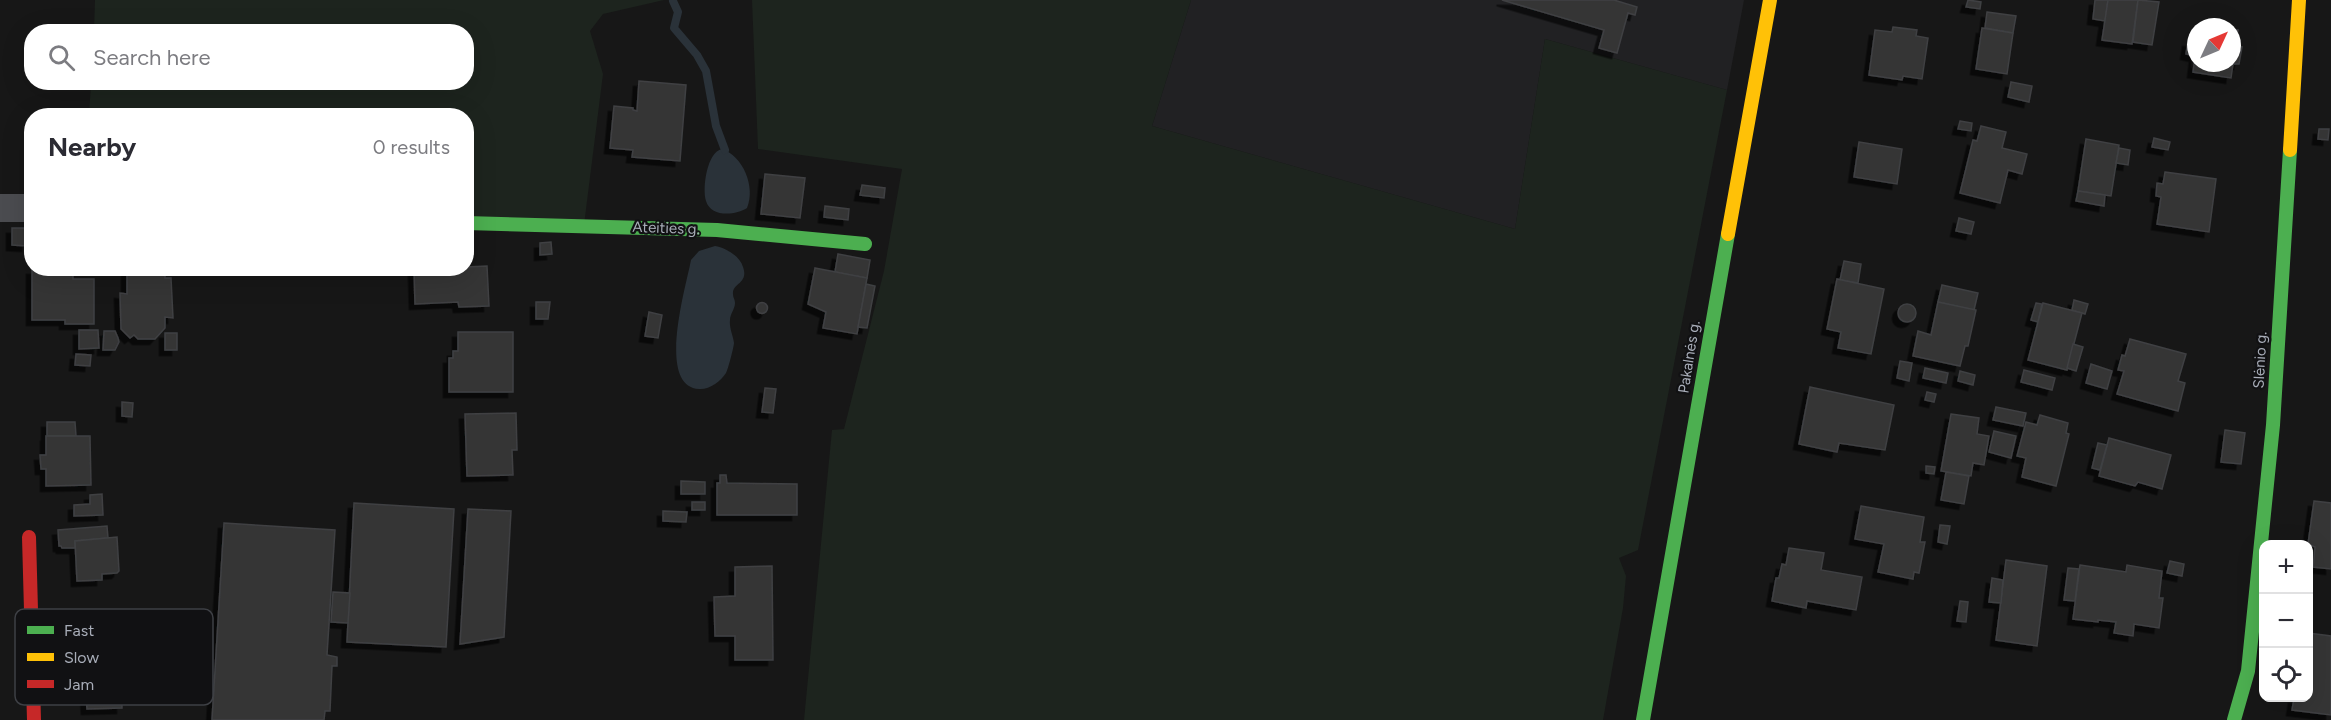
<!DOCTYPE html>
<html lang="en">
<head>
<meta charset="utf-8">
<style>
  :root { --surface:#fff; --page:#f2f2f3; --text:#2b2b33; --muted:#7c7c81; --line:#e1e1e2 }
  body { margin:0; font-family:Figtree,sans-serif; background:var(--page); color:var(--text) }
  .controls { position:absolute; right:18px; bottom:18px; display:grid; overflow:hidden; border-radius:12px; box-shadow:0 6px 24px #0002 }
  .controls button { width:54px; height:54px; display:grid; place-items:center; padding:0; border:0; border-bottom:2px solid var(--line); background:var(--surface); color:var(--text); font:30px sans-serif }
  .compass { position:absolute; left:2187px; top:18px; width:54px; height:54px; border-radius:50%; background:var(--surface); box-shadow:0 6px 24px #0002; rotate:46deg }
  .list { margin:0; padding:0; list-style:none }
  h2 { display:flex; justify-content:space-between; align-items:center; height:78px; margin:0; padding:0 24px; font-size:26px }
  h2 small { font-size:20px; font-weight:400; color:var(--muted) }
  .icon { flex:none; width:33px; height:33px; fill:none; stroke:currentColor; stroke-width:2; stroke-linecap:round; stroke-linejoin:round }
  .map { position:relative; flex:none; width:2331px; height:720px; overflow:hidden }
  .search { position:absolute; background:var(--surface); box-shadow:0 6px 24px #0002; left:24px; top:24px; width:450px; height:66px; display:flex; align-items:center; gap:15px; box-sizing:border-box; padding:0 21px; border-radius:24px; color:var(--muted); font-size:22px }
  .panel { position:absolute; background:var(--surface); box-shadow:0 6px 24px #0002; left:24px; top:108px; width:450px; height:168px; border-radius:24px }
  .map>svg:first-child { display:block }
  .built { fill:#212123 }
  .green { fill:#1d241e }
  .water { fill:#2a3239 }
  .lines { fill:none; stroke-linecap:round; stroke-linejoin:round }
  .stream { stroke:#2a3239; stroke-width:8 }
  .building { fill:#353536; stroke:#3f4043; stroke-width:1.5; filter:url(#shadow) }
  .street { stroke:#4b4c50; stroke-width:28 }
  .fast { stroke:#4caf50; stroke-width:14 }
  .slow { stroke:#ffc107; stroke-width:14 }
  .jam { stroke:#c62828; stroke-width:14 }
  .labels { text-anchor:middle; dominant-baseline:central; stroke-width:4.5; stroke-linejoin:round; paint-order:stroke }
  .street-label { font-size:15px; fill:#a8adb8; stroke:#111113 }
  .key { fill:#111113; stroke:#3e4045; stroke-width:1.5 }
  .key-label { font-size:16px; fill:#a8adb8 }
</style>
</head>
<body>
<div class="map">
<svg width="2331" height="720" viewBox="0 0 2331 720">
  <defs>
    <filter id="shadow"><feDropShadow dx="-5.5" dy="5.5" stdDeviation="0" flood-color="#0009"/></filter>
  </defs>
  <rect width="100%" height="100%" fill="#171717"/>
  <!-- built -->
  <path class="built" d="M 1191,0 L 1744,0 L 1727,90 L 1545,39 L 1515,229 L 1152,126 Z"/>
  <!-- green -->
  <g class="green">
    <path d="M 95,0 L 664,0 L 603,14 L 590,31 L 603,74 L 584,225 L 467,223 L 466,116 L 89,116 L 91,83 L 466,82 L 466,32 L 94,31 Z"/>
    <path d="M 752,0 L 1191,0 L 1152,126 L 1515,229 L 1545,39 L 1727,90 L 1638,550 L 1619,558 L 1626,576 L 1623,608 L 1603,720 L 804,720 L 832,430 L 844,429 L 884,271 L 902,169 L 758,149 Z"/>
  </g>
  <!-- water -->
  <g class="water">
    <path d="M 722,149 C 743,156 756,187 747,208 C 736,215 711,218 706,201 C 702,188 707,152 722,149 Z"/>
    <path d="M 715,246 C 726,248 740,256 743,267 C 749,284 732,283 733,294 C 733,298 735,299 735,303 C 735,309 730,314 730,320 C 729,328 733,335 734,343 C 734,346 728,370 726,373 C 721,381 709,390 699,389 C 656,386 686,287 691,260 L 699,251 Z"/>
  </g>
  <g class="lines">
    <!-- stream -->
    <path class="stream" d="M 673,1 L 678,12 L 674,28 L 697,55 L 706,71 L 716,126 L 725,150"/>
  </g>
  <!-- building -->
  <g class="building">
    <path d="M 1502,0 L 1614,0 L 1637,7 L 1635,15 L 1628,13 L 1617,53 L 1599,48 L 1604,30 Z"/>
    <path d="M 1968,0 L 1981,2 L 1980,9 L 1966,7 Z"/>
    <path d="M 2095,0 L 2108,0 L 2105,21 L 2093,19 Z"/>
    <path d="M 2108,0 L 2138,0 L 2132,44 L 2102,40 Z"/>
    <path d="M 2138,0 L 2159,2 L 2152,45 L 2133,42 Z"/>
    <path d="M 1987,12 L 2016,16 L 2013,33 L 1985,28 Z"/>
    <path d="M 1893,27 L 1917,30 L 1916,36 L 1928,38 L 1922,79 L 1903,76 L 1902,80 L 1869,75 L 1875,30 L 1892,32 Z"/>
    <path d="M 1982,28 L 2013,33 L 2007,74 L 1976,69 Z"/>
    <path d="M 2232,30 L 2238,30 L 2235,46 L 2242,47 L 2239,64 L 2233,64 L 2231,78 L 2193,72 L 2195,56 L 2186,54 L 2188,41 L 2196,42 L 2196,63 L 2232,63 Z"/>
    <path d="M 639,81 L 686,85 L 680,161 L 632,157 L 633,150 L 610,148 L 614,106 L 633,108 L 633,110 L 637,111 Z"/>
    <path d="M 2011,82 L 2032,86 L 2029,102 L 2008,97 Z"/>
    <path d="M 1960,121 L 1972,123 L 1971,131 L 1958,129 Z"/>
    <path d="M 1981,126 L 2006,132 L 2002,148 L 2027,154 L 2022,174 L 2008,170 L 2000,203 L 1960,193 L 1973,140 L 1977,141 Z"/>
    <path d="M 2319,129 L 2329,129 L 2328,140 L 2318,139 Z"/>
    <path d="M 2154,138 L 2170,142 L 2168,150 L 2152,147 Z"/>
    <path d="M 2086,139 L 2119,145 L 2111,196 L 2078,191 Z"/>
    <path d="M 1859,142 L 1902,149 L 1897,184 L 1854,177 Z"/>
    <path d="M 2119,148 L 2130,150 L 2128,165 L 2116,163 Z"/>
    <path d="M 2165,172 L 2216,179 L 2209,232 L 2157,224 L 2161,197 L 2156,196 L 2157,183 L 2163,184 Z"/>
    <path d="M 765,174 L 805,178 L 800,218 L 761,214 Z"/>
    <path d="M 862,185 L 885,188 L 884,198 L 860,195 Z"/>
    <path d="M 2078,191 L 2105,195 L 2104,206 L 2076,201 Z"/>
    <path d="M 825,206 L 849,209 L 848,220 L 824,217 Z"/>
    <path d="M 1959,218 L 1974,222 L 1971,234 L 1956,231 Z"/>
    <path d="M 12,228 L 27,228 L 27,246 L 12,245 Z"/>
    <path d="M 551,242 L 552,254 L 540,255 L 540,243 Z"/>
    <path d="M 838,254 L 870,260 L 867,278 L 835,272 Z"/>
    <path d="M 1844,261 L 1861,264 L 1858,283 L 1840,280 Z"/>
    <path d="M 487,266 L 489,306 L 459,307 L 458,302 L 415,304 L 414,268 L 466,268 L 466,267 Z"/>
    <path d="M 147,268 L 165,270 L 165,278 L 171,278 L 173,318 L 165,317 L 165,328 L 155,339 L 138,339 L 134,335 L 130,338 L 121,329 L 120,293 L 127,294 L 127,270 Z"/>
    <path d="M 815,268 L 867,278 L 857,334 L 823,328 L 826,312 L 808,304 Z"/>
    <path d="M 32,269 L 73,269 L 73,279 L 94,279 L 94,324 L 65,324 L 65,320 L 32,320 Z"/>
    <path d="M 1837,279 L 1884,289 L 1871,354 L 1838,348 L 1841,332 L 1827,329 Z"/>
    <path d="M 866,284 L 875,286 L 867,328 L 858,327 Z"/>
    <path d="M 1942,285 L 1978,293 L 1974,310 L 1938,302 Z"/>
    <path d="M 2074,300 L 2088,304 L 2085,314 L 2072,310 Z"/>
    <path d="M 536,302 L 550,302 L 548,319 L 536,319 Z"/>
    <path d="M 1938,302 L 1976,310 L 1968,346 L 1965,346 L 1960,366 L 1913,356 L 1918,331 L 1931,335 Z"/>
    <circle cx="762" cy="308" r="5.5"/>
    <path d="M 2036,303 L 2042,304 L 2038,322 L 2031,320 Z"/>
    <path d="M 2043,303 L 2082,313 L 2067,370 L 2028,360 Z"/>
    <circle cx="1907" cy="313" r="9"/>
    <path d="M 649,312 L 662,315 L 658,338 L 645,336 Z"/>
    <path d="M 79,330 L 98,330 L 99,348 L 79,349 Z"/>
    <path d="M 104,331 L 115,331 L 118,338 L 119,342 L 115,350 L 103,350 Z"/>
    <path d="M 458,332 L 513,332 L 513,392 L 449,392 L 449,358 L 453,358 L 453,351 L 458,351 Z"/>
    <rect x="165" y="333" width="12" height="17"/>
    <path d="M 2130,339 L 2186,354 L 2178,381 L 2185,383 L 2178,411 L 2117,394 L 2124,371 L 2118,370 L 2122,355 L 2125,356 Z"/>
    <path d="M 2073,344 L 2083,347 L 2076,371 L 2067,368 Z"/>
    <path d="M 76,354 L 91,355 L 90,366 L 75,365 Z"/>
    <path d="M 1900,361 L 1912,363 L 1909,381 L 1897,378 Z"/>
    <path d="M 2091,364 L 2112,371 L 2107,389 L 2086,383 Z"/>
    <path d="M 1925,368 L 1948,373 L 1946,383 L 1923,378 Z"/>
    <path d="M 2024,370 L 2055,378 L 2052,390 L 2021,382 Z"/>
    <path d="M 1960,371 L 1975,375 L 1973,385 L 1958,381 Z"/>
    <path d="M 1810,387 L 1894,405 L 1885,450 L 1839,443 L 1837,452 L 1799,444 Z"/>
    <path d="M 765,388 L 776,389 L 773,413 L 762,412 Z"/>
    <path d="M 1927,392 L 1936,394 L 1934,402 L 1925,400 Z"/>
    <path d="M 122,402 L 133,403 L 132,417 L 122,416 Z"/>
    <path d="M 1996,407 L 2026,413 L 2023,426 L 1993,420 Z"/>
    <path d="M 516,413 L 517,450 L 512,450 L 513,475 L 467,476 L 465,414 Z"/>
    <path d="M 1951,414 L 1979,418 L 1977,434 L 1989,436 L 1984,465 L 1973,463 L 1971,476 L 1941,471 Z"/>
    <path d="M 2040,415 L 2068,423 L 2066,433 L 2069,434 L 2056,486 L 2022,477 L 2026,458 L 2017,456 L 2026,422 L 2037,425 Z"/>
    <path d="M 47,422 L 75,422 L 76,436 L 47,436 Z"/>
    <path d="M 2225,430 L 2245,433 L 2241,464 L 2221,462 Z"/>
    <path d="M 1994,431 L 2016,436 L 2011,458 L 1989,452 Z"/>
    <path d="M 46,436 L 90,436 L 91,485 L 46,486 L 46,469 L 41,469 L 40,455 L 46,455 Z"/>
    <path d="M 2109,438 L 2171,455 L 2162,489 L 2138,482 L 2135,486 L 2099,476 Z"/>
    <path d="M 2098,443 L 2107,445 L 2100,470 L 2092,468 Z"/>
    <path d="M 1926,466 L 1935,467 L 1934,474 L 1926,473 Z"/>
    <path d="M 1946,472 L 1969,476 L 1964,504 L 1941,500 Z"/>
    <path d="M 720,475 L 726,475 L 727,483 L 797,484 L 797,515 L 717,515 L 717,483 L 720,483 Z"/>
    <path d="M 681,481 L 705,482 L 705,494 L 681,494 Z"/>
    <path d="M 102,494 L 103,515 L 74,516 L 74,505 L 90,504 L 90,495 Z"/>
    <path d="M 2314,501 L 2331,503 L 2331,569 L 2313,567 L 2315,547 L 2308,544 Z"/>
    <rect x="692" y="502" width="13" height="8"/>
    <path d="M 354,503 L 454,509 L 446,647 L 347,642 Z"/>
    <path d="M 1861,506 L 1924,517 L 1920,542 L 1925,542 L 1919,573 L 1914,572 L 1913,579 L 1878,572 L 1884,544 L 1855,539 Z"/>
    <path d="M 468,509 L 511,511 L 504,637 L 460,644 Z"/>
    <path d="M 663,511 L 687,512 L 686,522 L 663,521 Z"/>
    <path d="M 224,523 L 335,530 L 327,655 L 337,657 L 337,666 L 332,666 L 330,711 L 325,711 L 324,720 L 212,720 Z"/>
    <path d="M 1940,525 L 1950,526 L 1947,544 L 1938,542 Z"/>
    <path d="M 107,526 L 108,538 L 75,541 L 75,548 L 62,548 L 61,546 L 59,546 L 58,530 Z"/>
    <path d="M 117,537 L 119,571 L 117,573 L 102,574 L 102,580 L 77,581 L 75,541 Z"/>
    <path d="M 1789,548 L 1824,553 L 1821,570 L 1862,577 L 1856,610 L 1807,601 L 1806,608 L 1772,601 L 1776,578 L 1779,578 L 1782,564 L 1786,565 Z"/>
    <path d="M 2006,560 L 2047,566 L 2037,646 L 1996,640 Z"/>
    <path d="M 2170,561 L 2184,564 L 2182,576 L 2167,573 Z"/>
    <path d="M 2080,565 L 2126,572 L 2127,565 L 2162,571 L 2159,598 L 2163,598 L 2159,628 L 2134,624 L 2133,636 L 2114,633 L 2116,622 L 2098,620 L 2098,622 L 2073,619 Z"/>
    <path d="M 772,566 L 773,660 L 735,660 L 735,636 L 715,636 L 714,597 L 735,596 L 735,567 Z"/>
    <path d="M 2068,568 L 2079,569 L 2075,601 L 2064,600 Z"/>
    <path d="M 1992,578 L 2003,580 L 2001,603 L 1989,602 Z"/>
    <path d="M 333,592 L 350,593 L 348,623 L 331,622 Z"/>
    <path d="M 1960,601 L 1968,602 L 1966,622 L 1957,621 Z"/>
    <path d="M 110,628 L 111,653 L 120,653 L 122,708 L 87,709 L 85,681 L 78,681 L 76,630 Z"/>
    <path d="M 2308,633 L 2331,636 L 2331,715 L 2292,710 L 2294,698 L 2308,698 Z"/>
  </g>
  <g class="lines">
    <!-- street -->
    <path class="street" d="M 0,208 L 32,208"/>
    <!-- fast -->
    <g class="fast">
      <path d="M 466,223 L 717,230 L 865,244"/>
      <path d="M 1643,720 L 1728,234"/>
      <path d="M 2234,720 L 2248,671 L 2273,425 L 2290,150"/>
    </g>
    <!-- slow -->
    <g class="slow">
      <path d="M 2290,150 L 2299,0"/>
      <path d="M 1728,234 L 1770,0"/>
    </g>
    <!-- jam -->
    <path class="jam" d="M 29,537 L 34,720"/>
  </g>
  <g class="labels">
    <!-- street labels -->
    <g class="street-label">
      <text transform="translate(666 228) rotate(2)">Ateities g.</text>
      <text transform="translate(1689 357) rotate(-81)">Pakalnės g.</text>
      <text transform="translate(2260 360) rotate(-87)">Slėnio g.</text>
    </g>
  </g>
  <!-- legend -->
  <rect x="15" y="609" width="198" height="96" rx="9" class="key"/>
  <rect x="27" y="626" width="27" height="8" fill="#4caf50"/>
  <rect x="27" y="653" width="27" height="8" fill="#ffc107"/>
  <rect x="27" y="680" width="27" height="8" fill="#c62828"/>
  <g class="key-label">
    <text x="64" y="636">Fast</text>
    <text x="64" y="663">Slow</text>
    <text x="64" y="690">Jam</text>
  </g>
</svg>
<div class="controls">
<button>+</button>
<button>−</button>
<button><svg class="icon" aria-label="locate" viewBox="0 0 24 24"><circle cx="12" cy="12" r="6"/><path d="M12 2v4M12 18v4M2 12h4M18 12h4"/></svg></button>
</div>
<svg class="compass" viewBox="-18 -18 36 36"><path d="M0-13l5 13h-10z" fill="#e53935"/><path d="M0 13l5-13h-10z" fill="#7c7c81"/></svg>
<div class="search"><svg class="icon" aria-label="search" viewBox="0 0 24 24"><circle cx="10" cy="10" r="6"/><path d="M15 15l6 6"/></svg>Search here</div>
<section class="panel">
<h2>Nearby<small>0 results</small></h2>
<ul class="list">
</ul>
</section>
</div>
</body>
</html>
